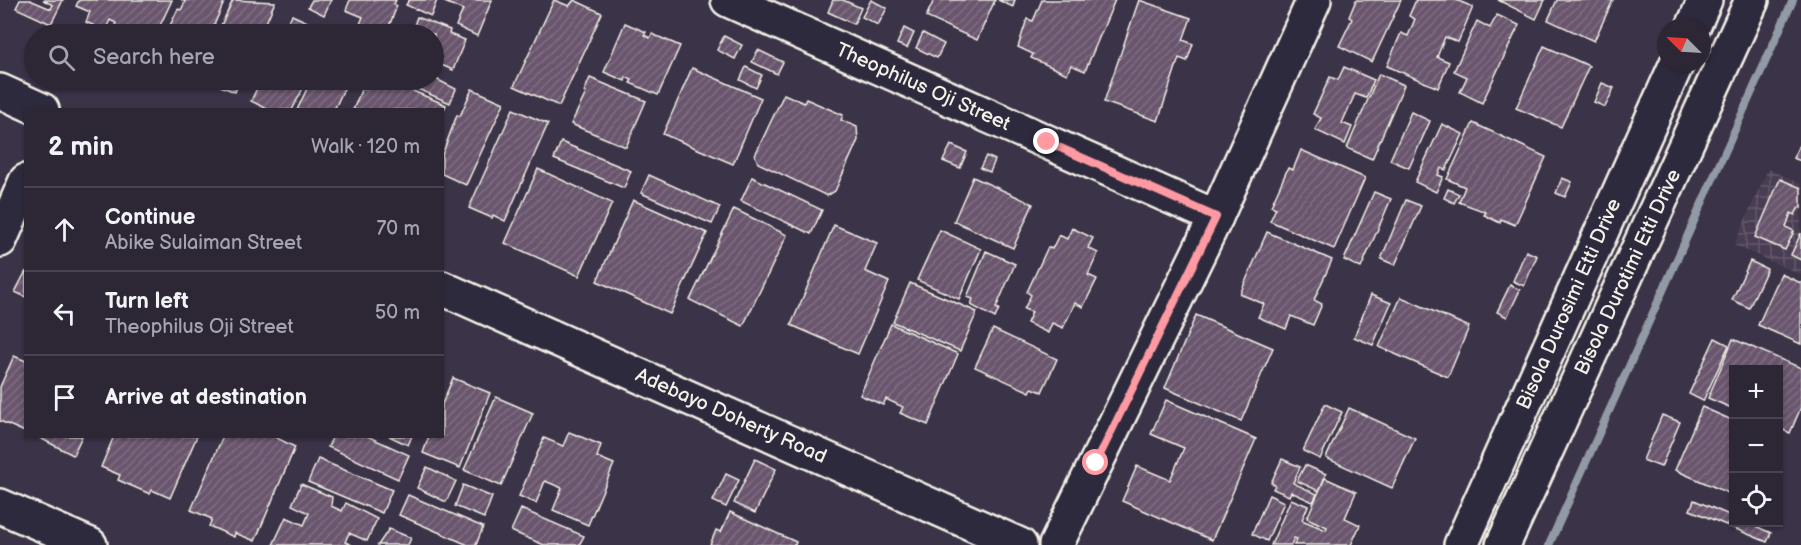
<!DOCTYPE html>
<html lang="en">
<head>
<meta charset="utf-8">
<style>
  :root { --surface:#2c2635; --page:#342e3d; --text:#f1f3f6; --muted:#a6a5ad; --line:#484350 }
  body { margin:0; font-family:"Balsamiq Sans",sans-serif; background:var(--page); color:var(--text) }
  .controls { position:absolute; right:18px; bottom:18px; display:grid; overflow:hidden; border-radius:0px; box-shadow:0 2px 4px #0004 }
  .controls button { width:54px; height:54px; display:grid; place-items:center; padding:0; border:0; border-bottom:2px solid var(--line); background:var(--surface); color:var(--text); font:30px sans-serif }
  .compass { position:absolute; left:1657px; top:18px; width:54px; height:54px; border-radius:50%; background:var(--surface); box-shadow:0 2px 4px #0004; rotate:294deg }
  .stop { position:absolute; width:18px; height:18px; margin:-14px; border:4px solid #ff9aa2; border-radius:50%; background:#fff }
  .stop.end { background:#ff9aa2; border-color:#fff; box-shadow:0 2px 6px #0008 }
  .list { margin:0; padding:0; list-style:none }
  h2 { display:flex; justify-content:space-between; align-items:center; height:78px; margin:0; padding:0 24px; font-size:26px }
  h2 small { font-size:20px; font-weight:400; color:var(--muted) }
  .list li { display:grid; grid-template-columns:39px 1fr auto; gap:18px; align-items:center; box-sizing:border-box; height:84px; padding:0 24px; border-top:2px solid var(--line) }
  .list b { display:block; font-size:22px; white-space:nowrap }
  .list p { margin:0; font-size:20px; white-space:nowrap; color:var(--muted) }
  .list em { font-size:20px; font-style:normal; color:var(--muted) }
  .icon { flex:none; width:33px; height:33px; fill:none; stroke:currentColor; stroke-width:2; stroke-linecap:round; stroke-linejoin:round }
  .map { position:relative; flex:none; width:1801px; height:545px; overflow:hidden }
  .search { position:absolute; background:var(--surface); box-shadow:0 2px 4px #0004; left:24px; top:24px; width:420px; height:66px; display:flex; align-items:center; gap:15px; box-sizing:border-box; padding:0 21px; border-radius:33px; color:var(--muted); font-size:22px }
  .panel { position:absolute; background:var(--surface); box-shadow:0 2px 4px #0004; left:24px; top:108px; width:420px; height:330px; border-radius:0px }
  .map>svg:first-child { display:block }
  .industrial { fill:url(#industrial-grid) }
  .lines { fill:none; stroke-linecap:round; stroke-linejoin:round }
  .stream { stroke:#929aa6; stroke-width:8 }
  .building { fill:url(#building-hatch); stroke:#f4f1e8; stroke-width:1.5 }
  .minor-casing { stroke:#f4f1e8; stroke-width:38 }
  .major-casing { stroke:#f4f1e8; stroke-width:38 }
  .minor { stroke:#2f2a3d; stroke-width:33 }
  .major { stroke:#2f2a3d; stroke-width:33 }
  .route { stroke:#ff9aa2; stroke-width:8 }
  .labels { text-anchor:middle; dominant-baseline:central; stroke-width:6; stroke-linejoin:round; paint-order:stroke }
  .street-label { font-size:20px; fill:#f4f1e8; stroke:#2f2a3d }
</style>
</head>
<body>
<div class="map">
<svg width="1801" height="545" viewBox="0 0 1801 545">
  <defs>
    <pattern id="industrial-grid" width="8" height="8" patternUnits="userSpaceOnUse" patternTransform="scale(1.5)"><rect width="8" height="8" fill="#493d52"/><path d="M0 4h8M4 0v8" fill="none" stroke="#645a6b"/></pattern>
    <pattern id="building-hatch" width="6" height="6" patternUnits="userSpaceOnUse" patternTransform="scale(1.5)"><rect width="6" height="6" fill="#69556d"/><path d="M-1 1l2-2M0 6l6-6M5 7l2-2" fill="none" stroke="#7f6e82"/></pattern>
  </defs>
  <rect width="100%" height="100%" fill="#3b3347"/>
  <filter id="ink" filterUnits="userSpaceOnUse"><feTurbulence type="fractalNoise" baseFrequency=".0167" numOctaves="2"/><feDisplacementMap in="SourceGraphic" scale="12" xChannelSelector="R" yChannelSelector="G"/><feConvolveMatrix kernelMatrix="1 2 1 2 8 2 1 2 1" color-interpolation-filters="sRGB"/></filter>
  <g filter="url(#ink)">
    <!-- industrial -->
    <path class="industrial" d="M 1768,169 L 1801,184 L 1801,275 L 1734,245 Z"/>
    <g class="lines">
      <!-- stream -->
      <path class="stream" d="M 1549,545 L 1793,0"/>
    </g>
    <!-- building -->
    <g class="building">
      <path d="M 20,0 L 30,0 L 51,9 L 53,5 L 43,0 L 63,0 L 51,24 L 16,8 Z"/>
      <path d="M 79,0 L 172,0 L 156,34 L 146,34 L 136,30 L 134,34 L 121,34 L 113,31 L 116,23 L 110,20 L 105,31 L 86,22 L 90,12 L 76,6 Z"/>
      <path d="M 182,0 L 225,0 L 210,34 L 166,34 L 178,9 L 181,10 L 185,2 Z"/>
      <path d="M 233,0 L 275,2 L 261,34 L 217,34 Z"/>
      <path d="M 312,0 L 331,0 L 324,15 L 308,7 Z"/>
      <path d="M 350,0 L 396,0 L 394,4 L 397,6 L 386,34 L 373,34 L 358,29 L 363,17 L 346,10 Z"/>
      <path d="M 409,0 L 437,0 L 431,16 L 406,5 Z"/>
      <path d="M 440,0 L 492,0 L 477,36 L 456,26 L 463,10 Z"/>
      <path d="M 554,0 L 569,6 L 574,0 L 602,13 L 559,106 L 514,86 Z"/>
      <path d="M 833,0 L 843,0 L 861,8 L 854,24 L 828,12 Z"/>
      <path d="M 871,0 L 887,8 L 878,25 L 862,17 Z"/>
      <path d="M 934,0 L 995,0 L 977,40 L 926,17 Z"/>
      <path d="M 998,0 L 1015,0 L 1013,7 Z"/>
      <path d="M 1042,0 L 1115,0 L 1085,71 L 1071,65 L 1067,74 L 1031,58 L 1033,54 L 1018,47 L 1027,19 L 1033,21 Z"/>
      <path d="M 1139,0 L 1191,18 L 1183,40 L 1193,44 L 1187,61 L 1179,58 L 1158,121 L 1104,102 Z"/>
      <path d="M 1356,0 L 1401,0 L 1372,62 L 1339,46 L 1352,19 L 1349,17 Z"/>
      <path d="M 1416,0 L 1456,0 L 1473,7 L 1458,42 L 1445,37 L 1437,57 L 1449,62 L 1438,88 L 1387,66 L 1401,33 L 1408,36 L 1415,19 L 1409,16 Z"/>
      <path d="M 1498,0 L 1545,0 L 1536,19 Z"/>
      <path d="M 1557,0 L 1613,0 L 1594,41 L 1548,20 Z"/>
      <path d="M 292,15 L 329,32 L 328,34 L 282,34 Z"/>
      <path d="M 1497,15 L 1519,25 L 1482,103 L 1460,92 L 1467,77 L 1454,71 L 1477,21 L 1490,28 Z"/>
      <path d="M 417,17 L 450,30 L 449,34 L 465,40 L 453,70 L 434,62 L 434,34 L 411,34 Z"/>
      <path d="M 625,23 L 646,32 L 644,35 L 650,38 L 652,34 L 680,46 L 658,95 L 630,83 L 632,80 L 626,77 L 625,81 L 604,72 Z"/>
      <path d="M 904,28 L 914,33 L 907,48 L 897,44 Z"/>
      <path d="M 923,33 L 944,44 L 937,58 L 916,48 Z"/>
      <path d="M 724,36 L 742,45 L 735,59 L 717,50 Z"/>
      <path d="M 1544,46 L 1589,66 L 1561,127 L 1516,108 Z"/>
      <path d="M 758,50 L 783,62 L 777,74 L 752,62 Z"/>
      <path d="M 746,67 L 762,75 L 756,88 L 740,80 Z"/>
      <path d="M 1344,67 L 1374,80 L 1366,98 L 1355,94 L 1342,123 L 1352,127 L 1345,144 L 1315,130 L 1321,118 L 1313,114 L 1330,77 L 1338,80 Z"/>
      <path d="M 692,68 L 761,98 L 733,164 L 663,134 Z"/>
      <path d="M 1379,74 L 1404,85 L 1372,159 L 1347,148 Z"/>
      <path d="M 434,78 L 456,89 L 450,103 L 397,80 Z"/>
      <path d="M 590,78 L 646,101 L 626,147 L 571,124 L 586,93 L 584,92 Z"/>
      <path d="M 206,80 L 240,80 L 235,92 Z"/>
      <path d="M 261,80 L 307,80 L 292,110 L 269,110 L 251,101 Z"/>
      <path d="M 311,80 L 348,80 L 334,110 L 297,110 Z"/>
      <path d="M 371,80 L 387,80 L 446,105 L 442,113 L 442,110 L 353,110 L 362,88 L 366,89 Z"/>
      <path d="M 1602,83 L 1614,88 L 1605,107 L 1594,102 Z"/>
      <path d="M 472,89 L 504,103 L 466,185 L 442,174 L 442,155 L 457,115 L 460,116 Z"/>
      <path d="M 784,94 L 804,103 L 806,99 L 843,115 L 841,120 L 857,127 L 858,140 L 835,191 L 827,196 L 758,163 L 755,155 Z"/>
      <path d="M 513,109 L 548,124 L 505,221 L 493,215 L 492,218 L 469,208 Z"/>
      <path d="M 1411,112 L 1430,121 L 1409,168 L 1390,160 Z"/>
      <path d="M 1473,123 L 1546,157 L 1515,225 L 1501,219 L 1500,223 L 1484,215 L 1486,212 L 1459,202 L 1465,187 L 1447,179 Z"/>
      <path d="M 1442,124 L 1463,134 L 1446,170 L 1441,168 L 1438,175 L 1443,177 L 1436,192 L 1415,182 Z"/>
      <path d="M 1801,141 L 1801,161 L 1793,158 Z"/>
      <path d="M 561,142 L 631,171 L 624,188 L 554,159 Z"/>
      <path d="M 951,145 L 967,152 L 960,168 L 943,161 Z"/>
      <path d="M 1301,150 L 1365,178 L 1334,249 L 1270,221 L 1276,208 L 1271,206 L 1288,168 L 1293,170 Z"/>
      <path d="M 986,156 L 995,160 L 990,172 L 980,168 Z"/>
      <path d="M 538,169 L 612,203 L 579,276 L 505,243 Z"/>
      <path d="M 649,175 L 720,207 L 712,224 L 641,193 Z"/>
      <path d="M 752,177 L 822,210 L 811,234 L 741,201 Z"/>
      <path d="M 973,177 L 1033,204 L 1013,248 L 954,221 Z"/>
      <path d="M 1562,178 L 1572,182 L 1565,197 L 1556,193 Z"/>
      <path d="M 1780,179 L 1801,188 L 1801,208 L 1799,207 L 1795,215 L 1791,213 L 1786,227 L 1794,231 L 1785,250 L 1755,237 Z"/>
      <path d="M 1448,189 L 1459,194 L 1454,203 L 1444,198 Z"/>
      <path d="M 1374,192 L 1391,199 L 1361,268 L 1344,260 Z"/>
      <path d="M 633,200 L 707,233 L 670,314 L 597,281 Z"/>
      <path d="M 1406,200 L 1421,206 L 1395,265 L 1381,259 Z"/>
      <path d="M 734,209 L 787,235 L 743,326 L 690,300 Z"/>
      <path d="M 834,225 L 877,243 L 865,271 L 889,282 L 858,354 L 791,325 Z"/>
      <path d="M 1072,228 L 1093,238 L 1088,248 L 1098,253 L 1088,275 L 1097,279 L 1083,307 L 1075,303 L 1063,328 L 1052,323 L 1048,333 L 1027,323 L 1032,312 L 1024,309 L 1031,295 L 1027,292 L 1048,247 L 1052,249 L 1059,235 L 1067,239 Z"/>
      <path d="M 940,230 L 981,249 L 959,299 L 917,280 Z"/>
      <path d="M 1267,232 L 1332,260 L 1314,300 L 1322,304 L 1313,325 L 1291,316 L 1286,329 L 1258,317 L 1264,304 L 1240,294 Z"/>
      <path d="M 1801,233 L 1801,260 L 1791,255 Z"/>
      <path d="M 986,251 L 1015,264 L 996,308 L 999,309 L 995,318 L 971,305 L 973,299 L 967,297 Z"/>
      <path d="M 1526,251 L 1537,256 L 1524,286 L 1513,281 Z"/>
      <path d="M 1750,261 L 1767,269 L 1749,308 L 1732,300 Z"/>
      <path d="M 26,271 L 26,297 L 15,292 Z"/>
      <path d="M 1781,274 L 1801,283 L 1801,344 L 1758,325 Z"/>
      <path d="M 910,283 L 977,312 L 960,351 L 893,322 Z"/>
      <path d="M 1510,285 L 1520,290 L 1507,317 L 1497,312 Z"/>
      <path d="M 1371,295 L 1391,303 L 1373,345 L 1354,337 Z"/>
      <path d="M 1401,297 L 1469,327 L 1448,377 L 1379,347 Z"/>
      <path d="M 1196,315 L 1273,348 L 1241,421 L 1165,388 Z"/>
      <path d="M 891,324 L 958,354 L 928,425 L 900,413 L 903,407 L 886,399 L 883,405 L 860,395 Z"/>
      <path d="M 993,329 L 1057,359 L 1042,392 L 1032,388 L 1030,392 L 975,367 Z"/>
      <path d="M 1715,338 L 1729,345 L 1703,401 L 1689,394 Z"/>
      <path d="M 1733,339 L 1801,368 L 1801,407 L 1790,433 L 1778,428 L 1778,370 L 1734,370 L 1734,409 L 1708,398 Z"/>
      <path d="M 14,356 L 26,361 L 25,432 L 0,421 L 0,387 Z"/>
      <path d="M 453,378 L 490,393 L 460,468 L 423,453 L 429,436 L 442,436 L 442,404 Z"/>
      <path d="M 496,397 L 533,413 L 501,486 L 464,470 Z"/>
      <path d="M 1166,400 L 1256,439 L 1212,540 L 1122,501 L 1137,466 L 1170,480 L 1184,448 L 1151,434 Z"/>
      <path d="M 1325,404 L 1342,412 L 1320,459 L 1303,451 Z"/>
      <path d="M 1702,407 L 1734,421 L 1730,431 L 1734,433 L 1733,495 L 1675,470 Z"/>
      <path d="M 1349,408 L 1415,438 L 1392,488 L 1326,458 Z"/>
      <path d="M 1662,415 L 1680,422 L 1661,467 L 1643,460 Z"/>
      <path d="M 569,432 L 601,445 L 597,457 L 614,464 L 588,525 L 553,510 L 562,488 L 545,481 L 536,503 L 519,496 L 544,438 L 563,446 Z"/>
      <path d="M 36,436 L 82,436 L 73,455 Z"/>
      <path d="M 114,436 L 197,436 L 170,498 L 152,490 L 150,494 L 118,480 L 120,475 L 101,467 Z"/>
      <path d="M 223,436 L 273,436 L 295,447 L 255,541 L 235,533 L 234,537 L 209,526 L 212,519 L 191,510 Z"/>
      <path d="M 333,436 L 367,436 L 409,455 L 398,479 L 328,447 Z"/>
      <path d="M 389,436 L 412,436 L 408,445 Z"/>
      <path d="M 318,459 L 392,490 L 382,513 L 308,482 Z"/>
      <path d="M 755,459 L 776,469 L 755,513 L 734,503 Z"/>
      <path d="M 1282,459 L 1300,467 L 1293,483 L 1317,494 L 1313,502 L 1291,492 L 1289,496 L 1273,489 L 1275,485 L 1271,483 Z"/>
      <path d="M 1305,465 L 1326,474 L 1319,491 L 1297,481 Z"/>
      <path d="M 427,467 L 456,481 L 446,502 L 417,488 Z"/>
      <path d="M 726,474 L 739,480 L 726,507 L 713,501 Z"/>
      <path d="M 1325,478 L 1356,492 L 1345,518 L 1360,525 L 1351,545 L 1294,545 L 1297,539 L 1294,538 L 1291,545 L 1271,545 L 1291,499 L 1308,506 L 1302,520 L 1326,530 L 1327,527 L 1307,518 Z"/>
      <path d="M 301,484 L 332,497 L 331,506 L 342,511 L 346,503 L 377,519 L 367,541 L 349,533 L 345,542 L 352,545 L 273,545 L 286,517 L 304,525 L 309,513 L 292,505 Z"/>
      <path d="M 463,485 L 492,497 L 484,518 L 455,506 Z"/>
      <path d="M 408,495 L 483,527 L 476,545 L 468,545 L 399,515 Z"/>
      <path d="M 1269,495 L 1284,502 L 1267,541 L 1252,534 Z"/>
      <path d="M 1694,500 L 1734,517 L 1734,522 L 1746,522 L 1771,533 L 1767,542 L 1690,510 Z"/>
      <path d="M 521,509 L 584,536 L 579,545 L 544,545 L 511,531 Z"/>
      <path d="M 730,512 L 796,542 L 795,545 L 710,545 L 716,530 L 721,532 Z"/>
      <path d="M 389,529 L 411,538 L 408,545 L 378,545 Z"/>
    </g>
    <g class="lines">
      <!-- minor casing -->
      <g class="minor-casing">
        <g id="minor">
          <path d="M 728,0 L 1216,217"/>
          <path d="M 0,91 L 42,110"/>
          <path d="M 0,240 L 26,181"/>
          <path d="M 442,288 L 1020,545"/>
          <path d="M 0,506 L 90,545"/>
          <path d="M 1056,545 L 1216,217 L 1314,0"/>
        </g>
      </g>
      <!-- major casing -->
      <g class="major-casing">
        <g id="major">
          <path d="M 1693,27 L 1705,0"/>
          <path d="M 1461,545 L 1677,63"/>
          <path d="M 1503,545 L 1752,0"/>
        </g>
      </g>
      <!-- minor -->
      <use href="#minor" class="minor"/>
      <!-- major -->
      <use href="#major" class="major"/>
    </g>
  </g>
  <g class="lines" filter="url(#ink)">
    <!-- route -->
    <path class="route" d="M 1047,142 L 1216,217 L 1096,463"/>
  </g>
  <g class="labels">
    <!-- street labels -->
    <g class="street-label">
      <text transform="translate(923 87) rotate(24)">Theophilus Oji Street</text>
      <text transform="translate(1628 272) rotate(-65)">Bisola Durotimi Etti Drive</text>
      <text transform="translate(1569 304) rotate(-66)">Bisola Durosimi Etti Drive</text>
      <text transform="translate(731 416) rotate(24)">Adebayo Doherty Road</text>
    </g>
  </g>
</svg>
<div class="controls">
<button>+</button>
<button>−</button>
<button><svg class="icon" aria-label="locate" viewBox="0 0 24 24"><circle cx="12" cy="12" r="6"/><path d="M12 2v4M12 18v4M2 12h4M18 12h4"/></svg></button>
</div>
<svg class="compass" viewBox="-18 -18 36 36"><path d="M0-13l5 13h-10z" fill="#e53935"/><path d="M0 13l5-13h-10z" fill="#a6a5ad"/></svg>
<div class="stop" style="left:1096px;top:463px"></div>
<div class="stop end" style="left:1047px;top:142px"></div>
<div class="search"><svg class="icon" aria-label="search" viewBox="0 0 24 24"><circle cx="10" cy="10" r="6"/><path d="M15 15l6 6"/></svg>Search here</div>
<section class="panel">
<h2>2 min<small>Walk · 120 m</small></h2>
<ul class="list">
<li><svg class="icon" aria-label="ahead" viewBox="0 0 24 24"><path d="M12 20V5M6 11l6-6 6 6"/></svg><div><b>Continue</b><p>Abike Sulaiman Street</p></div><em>70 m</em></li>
<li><svg class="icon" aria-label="left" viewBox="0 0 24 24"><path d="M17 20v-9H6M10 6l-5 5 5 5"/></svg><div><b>Turn left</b><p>Theophilus Oji Street</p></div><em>50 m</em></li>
<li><svg class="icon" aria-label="arrive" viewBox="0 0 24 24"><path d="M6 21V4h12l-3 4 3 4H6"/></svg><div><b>Arrive at destination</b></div></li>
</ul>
</section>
</div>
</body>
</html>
